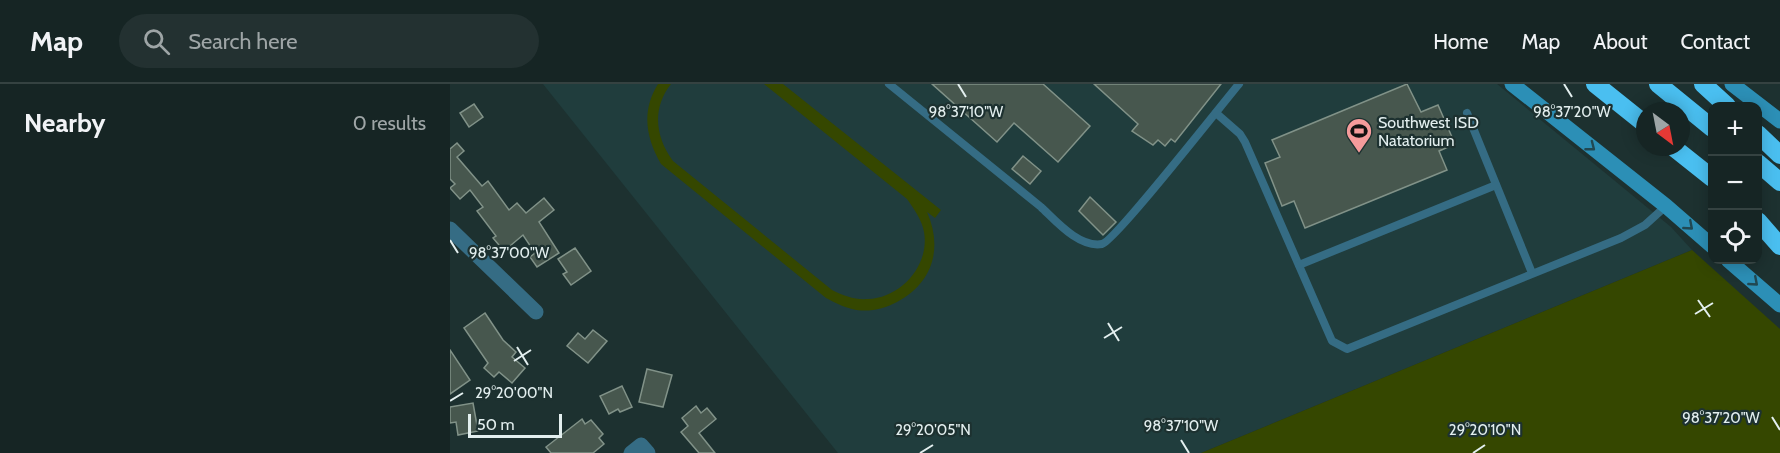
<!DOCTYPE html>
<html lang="en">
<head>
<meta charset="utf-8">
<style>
  :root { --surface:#162524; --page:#233131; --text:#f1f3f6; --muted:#9ea5a6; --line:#354241 }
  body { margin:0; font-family:Cabin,sans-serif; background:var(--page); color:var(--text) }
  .controls { position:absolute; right:18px; top:18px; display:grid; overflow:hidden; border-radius:12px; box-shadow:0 3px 15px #0003 }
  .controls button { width:54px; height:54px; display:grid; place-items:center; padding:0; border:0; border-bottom:2px solid var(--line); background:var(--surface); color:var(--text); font:30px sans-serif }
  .compass { position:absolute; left:1186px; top:18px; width:54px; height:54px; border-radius:50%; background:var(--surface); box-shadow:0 3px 15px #0003; rotate:148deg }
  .scale { position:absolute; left:18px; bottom:15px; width:94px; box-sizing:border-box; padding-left:6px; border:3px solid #e3efef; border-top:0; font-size:16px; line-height:21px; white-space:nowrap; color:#e3efef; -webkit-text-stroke:4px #1d3130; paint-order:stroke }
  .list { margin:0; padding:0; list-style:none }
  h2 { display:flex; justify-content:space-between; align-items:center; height:78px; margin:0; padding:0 24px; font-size:26px }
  h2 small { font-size:20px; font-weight:400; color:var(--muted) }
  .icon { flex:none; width:33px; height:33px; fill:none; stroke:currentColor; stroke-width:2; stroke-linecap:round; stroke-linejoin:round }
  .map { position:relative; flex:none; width:1330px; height:369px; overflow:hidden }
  header { display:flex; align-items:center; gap:36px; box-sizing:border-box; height:84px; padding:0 30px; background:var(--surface); border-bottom:2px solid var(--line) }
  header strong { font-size:28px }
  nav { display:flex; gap:33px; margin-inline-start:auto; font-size:21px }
  .search { width:420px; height:54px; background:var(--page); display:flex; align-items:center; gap:15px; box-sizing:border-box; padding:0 21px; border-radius:33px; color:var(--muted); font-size:22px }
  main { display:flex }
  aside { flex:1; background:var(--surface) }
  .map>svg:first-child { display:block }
  .built { fill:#203d3d }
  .green { fill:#354700 }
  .building { fill:#47574e; stroke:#819288; stroke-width:1.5 }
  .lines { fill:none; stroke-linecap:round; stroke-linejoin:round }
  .lane { stroke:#356c84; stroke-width:8 }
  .street { stroke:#356c84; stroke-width:15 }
  .secondary { stroke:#2c8fb6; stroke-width:15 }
  .highway { stroke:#4abff0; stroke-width:18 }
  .oneway { stroke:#214852 }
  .ticks { fill:none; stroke:#e3efef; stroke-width:2 }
  .labels { text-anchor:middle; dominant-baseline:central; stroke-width:4.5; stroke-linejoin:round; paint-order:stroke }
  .poi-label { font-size:16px; fill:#e3efef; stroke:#1d3130; text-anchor:start }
  .ticks-label { font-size:15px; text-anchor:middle; fill:#e3efef; stroke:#1d3130; stroke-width:4.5; stroke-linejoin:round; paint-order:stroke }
</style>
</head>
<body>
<header>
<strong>Map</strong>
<div class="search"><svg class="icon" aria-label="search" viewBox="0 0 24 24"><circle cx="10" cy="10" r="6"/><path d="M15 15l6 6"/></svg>Search here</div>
<nav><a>Home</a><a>Map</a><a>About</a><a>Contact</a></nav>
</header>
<main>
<aside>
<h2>Nearby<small>0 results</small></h2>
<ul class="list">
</ul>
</aside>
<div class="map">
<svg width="1330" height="369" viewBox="0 0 1330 369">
  <rect width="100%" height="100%" fill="#1d3130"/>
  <!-- built -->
  <path class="built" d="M 93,0 L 1047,0 L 1221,143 L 1242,166 L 751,369 L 388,369 Z"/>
  <!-- green -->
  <g class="green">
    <path d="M 208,0 L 221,0 C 202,24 205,53 223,77 L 382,206 C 394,212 405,216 418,215 C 451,214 480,181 474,148 C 472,136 464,125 457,115 L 314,0 L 333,0 L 491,126 L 485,134 L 477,128 C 493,164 483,199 447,218 C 434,225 417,229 402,225 C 393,223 384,218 376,214 L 211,80 C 196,54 191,27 208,0 Z"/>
    <path d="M 1242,166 L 1330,245 L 1330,369 L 751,369 Z"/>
  </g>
  <!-- building -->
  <g class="building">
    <path d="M 482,0 L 593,0 L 640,42 L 608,78 L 564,39 L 547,58 Z"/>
    <path d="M 644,0 L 771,0 L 725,58 L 721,55 L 715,62 L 708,56 L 703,61 L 682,47 L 688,40 Z"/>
    <path d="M 957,0 L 971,28 L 988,21 L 1005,60 L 989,67 L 997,86 L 855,144 L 844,117 L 832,122 L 815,79 L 830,73 L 822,56 Z"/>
    <path d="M 24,20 L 33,33 L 19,43 L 10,29 Z"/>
    <path d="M 7,59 L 14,67 L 7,73 L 32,102 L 38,97 L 59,126 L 67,119 L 76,129 L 94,114 L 104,126 L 89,138 L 109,169 L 87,183 L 80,173 L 85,169 L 73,151 L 54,167 L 43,154 L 46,152 L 27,127 L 33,123 L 20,106 L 10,115 L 0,104 L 5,100 L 0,95 L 0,65 Z"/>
    <path d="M 573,72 L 591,87 L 580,100 L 562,85 Z"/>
    <path d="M 640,113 L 666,138 L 653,151 L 629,127 Z"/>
    <path d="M 125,164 L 141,187 L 121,201 L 113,190 L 117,188 L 108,175 Z"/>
    <path d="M 35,229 L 53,256 L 66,268 L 62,273 L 75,284 L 62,299 L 49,288 L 44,293 L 34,284 L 38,279 L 14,244 Z"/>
    <path d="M 143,246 L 157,257 L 138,279 L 117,262 L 128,249 L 135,255 Z"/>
    <path d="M 0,266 L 20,296 L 0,310 Z"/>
    <path d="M 197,285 L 222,291 L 213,323 L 189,318 Z"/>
    <path d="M 172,302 L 182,323 L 170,328 L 168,325 L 159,330 L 150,312 Z"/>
    <path d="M 23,319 L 28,347 L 8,351 L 6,338 L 0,339 L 0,323 Z"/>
    <path d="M 246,322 L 251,329 L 257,324 L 266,335 L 249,349 L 265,369 L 249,369 L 231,348 L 238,342 L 232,334 Z"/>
    <path d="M 132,335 L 135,340 L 141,336 L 153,350 L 149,354 L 154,360 L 143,369 L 101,369 L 96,363 Z"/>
  </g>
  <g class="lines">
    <!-- lane -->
    <g class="lane">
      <path d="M 439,0 L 591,123 C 606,137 629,164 652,160 C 664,158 773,19 789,0"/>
      <path d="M 766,29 L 790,50 L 795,58 L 882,257 L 897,265 L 1171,154 L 1195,141 L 1216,122"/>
      <path d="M 1017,29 L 1082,189"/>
      <path d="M 849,181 L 1046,101"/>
    </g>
    <!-- street -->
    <g class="street">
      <path d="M 0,145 L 86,228"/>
      <path d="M 181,369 L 191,361 L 198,369"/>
    </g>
    <!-- secondary -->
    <g class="secondary">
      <path d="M 1062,0 L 1216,122 L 1262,162"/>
      <path d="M 1282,0 L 1330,37"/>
      <path d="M 1278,176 L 1330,221"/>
    </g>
    <!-- highway -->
    <g class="highway">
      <path d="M 1145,0 L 1195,40"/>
      <path d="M 1208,0 L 1262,44"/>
      <path d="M 1253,0 L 1277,22"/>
      <path d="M 1308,50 L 1330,71"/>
      <path d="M 1223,63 L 1262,94"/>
      <path d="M 1308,79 L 1330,98"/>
      <path d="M 1308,137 L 1330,162"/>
    </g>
  </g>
  <!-- one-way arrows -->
  <defs><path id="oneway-chevron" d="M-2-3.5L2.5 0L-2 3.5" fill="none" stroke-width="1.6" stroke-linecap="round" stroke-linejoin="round" transform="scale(1.5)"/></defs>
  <g class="oneway">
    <use href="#oneway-chevron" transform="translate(1141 63) rotate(38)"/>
    <use href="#oneway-chevron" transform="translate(1239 142) rotate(41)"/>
    <use href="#oneway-chevron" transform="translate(1304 198) rotate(41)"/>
  </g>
  <!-- ticks -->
  <path class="ticks" d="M 508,0 L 516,13M 1114,0 L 1122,13M 0,156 L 8,169M 1248,216 L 1260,233M 1245,230 L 1263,219M 658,239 L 669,257M 654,254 L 672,243M 67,263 L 78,281M 64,277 L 81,266M 0,317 L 13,309M 1322,333 L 1330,346M 731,356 L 739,369M 470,369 L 483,361M 1023,369 L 1035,361"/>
  <!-- icons -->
  <defs>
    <g id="stadium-pin" transform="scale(1.35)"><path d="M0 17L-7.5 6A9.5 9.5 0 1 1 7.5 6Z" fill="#f59b9b" stroke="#1d3130"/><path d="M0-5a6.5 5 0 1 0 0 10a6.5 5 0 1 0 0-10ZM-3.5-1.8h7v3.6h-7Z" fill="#111"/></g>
  </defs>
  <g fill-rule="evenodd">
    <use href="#stadium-pin" x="909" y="47"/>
  </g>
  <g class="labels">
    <!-- poi labels -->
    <g class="poi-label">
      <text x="928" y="38">Southwest ISD<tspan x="928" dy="18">Natatorium</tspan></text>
    </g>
  </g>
  <g class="ticks-label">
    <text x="516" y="33">98°37'10"W</text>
    <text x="1122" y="33">98°37'20"W</text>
    <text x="59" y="174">98°37'00"W</text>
    <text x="64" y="314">29°20'00"N</text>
    <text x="1271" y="339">98°37'20"W</text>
    <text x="731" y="347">98°37'10"W</text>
    <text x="483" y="351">29°20'05"N</text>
    <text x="1035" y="351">29°20'10"N</text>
  </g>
</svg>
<div class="controls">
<button>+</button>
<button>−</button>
<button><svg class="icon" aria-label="locate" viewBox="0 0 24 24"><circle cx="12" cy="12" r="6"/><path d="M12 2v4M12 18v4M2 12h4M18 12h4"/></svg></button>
</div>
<svg class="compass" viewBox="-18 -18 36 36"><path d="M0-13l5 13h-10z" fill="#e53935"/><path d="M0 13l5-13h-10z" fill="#9ea5a6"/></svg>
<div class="scale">50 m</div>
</div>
</main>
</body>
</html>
